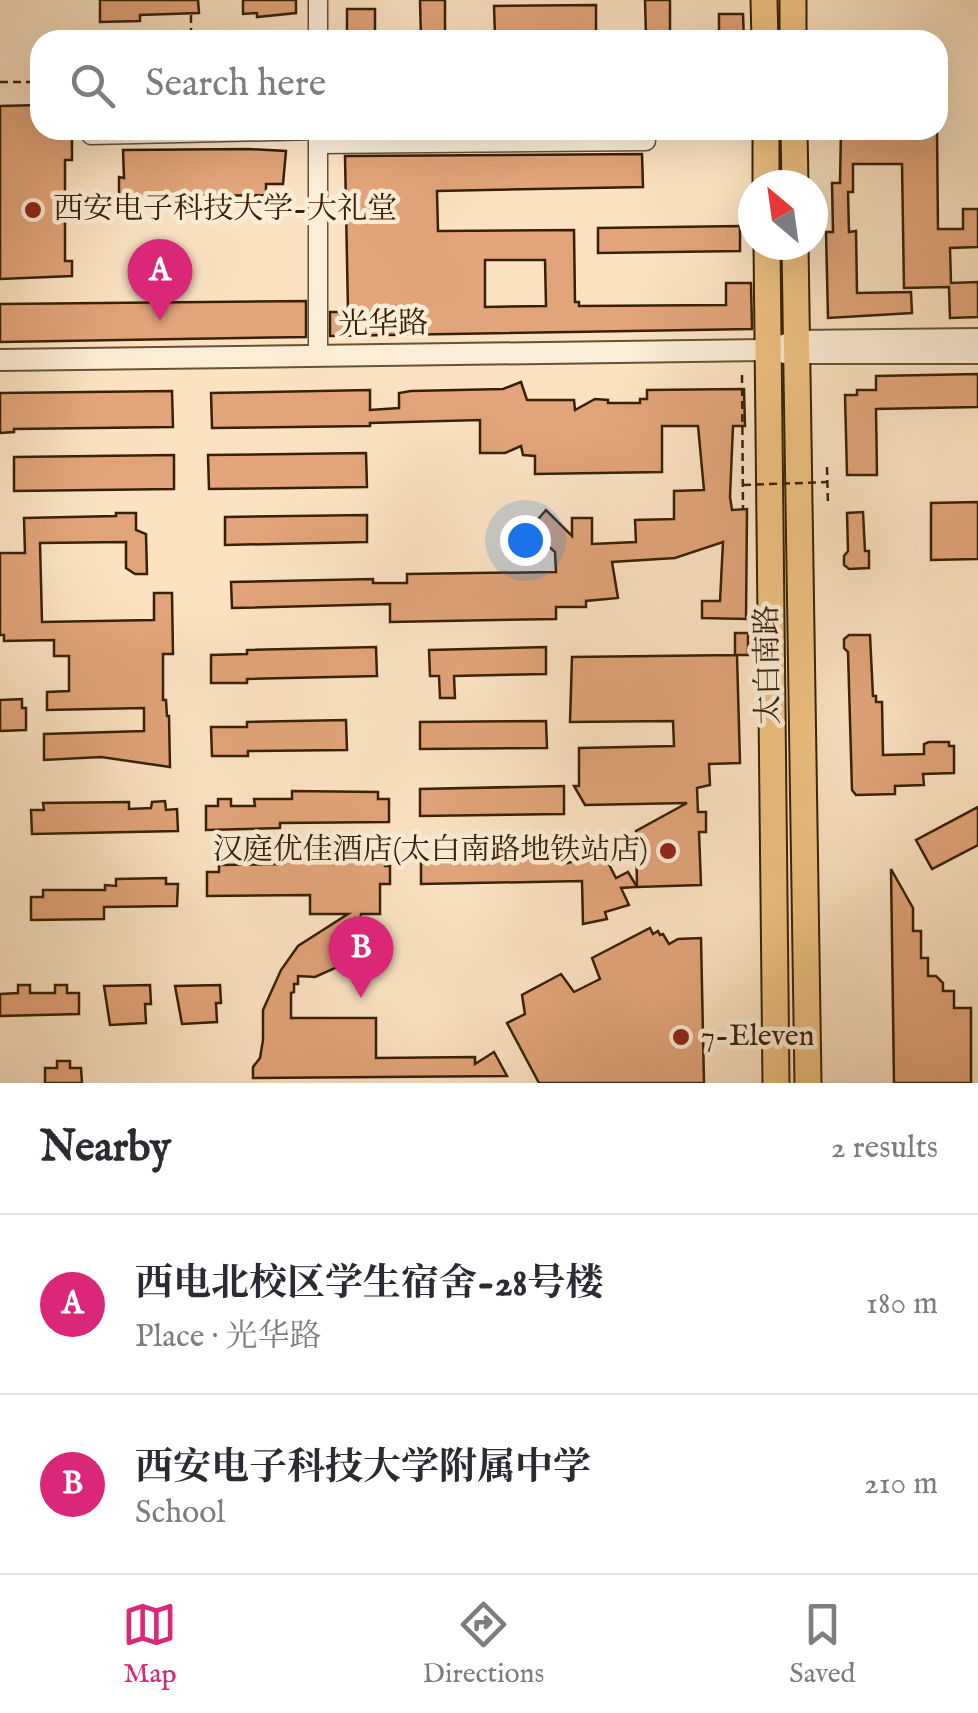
<!DOCTYPE html>
<html lang="en">
<head>
<meta charset="utf-8">
<style>
  :root { --surface:#fff; --page:#f2f2f3; --text:#2b2b33; --muted:#7c7c81; --line:#e1e1e2; --accent:#db2777 }
  body { margin:0; font-family:"IM FELL English","Noto Serif SC",serif; background:var(--page); color:var(--text) }
  .compass { position:absolute; left:738px; top:170px; width:90px; height:90px; border-radius:50%; background:var(--surface); box-shadow:0 10px 40px #0002; rotate:331deg }
  .you { position:absolute; left:525px; top:540px; width:35px; height:35px; margin:-25px; border:8px solid #fff; border-radius:50%; background:#1a73e8; box-shadow:0 0 0 15px #1a73e833 }
  .badge { display:grid; place-items:center; width:65px; height:65px; border-radius:50%; background:var(--accent); color:#fff; font-size:32px; font-weight:700 }
  .pin { position:absolute; translate:-50% -82px; filter:drop-shadow(0 2px 5px #0008) }
  .pin::after { content:''; position:absolute; top:52px; width:35px; height:30px; background:inherit; clip-path:polygon(0 0,100% 0,50% 100%) }
  .list { margin:0; padding:0; list-style:none }
  h2 { display:flex; justify-content:space-between; align-items:center; height:130px; margin:0; padding:0 40px; font-size:42px }
  h2 small { font-size:32px; font-weight:400; color:var(--muted) }
  .list li { display:grid; grid-template-columns:65px 1fr auto; gap:30px; align-items:center; box-sizing:border-box; height:180px; padding:0 40px; border-top:2px solid var(--line) }
  .list b { display:block; font-size:38px; white-space:nowrap }
  .list p { margin:0; font-size:32px; white-space:nowrap; color:var(--muted) }
  .list em { font-size:32px; font-style:normal; color:var(--muted) }
  .icon { flex:none; width:55px; height:55px; fill:none; stroke:currentColor; stroke-width:2; stroke-linecap:round; stroke-linejoin:round }
  .map { position:relative; flex:none; width:978px; height:1083px; overflow:hidden }
  .search { position:absolute; background:var(--surface); box-shadow:0 10px 40px #0002; left:30px; right:30px; top:30px; height:110px; display:flex; align-items:center; gap:25px; box-sizing:border-box; padding:0 35px; border-radius:30px; color:var(--muted); font-size:38px }
  .sheet { height:490px; background:var(--surface) }
  nav { display:flex; justify-content:space-around; align-items:center; box-sizing:border-box; height:140px; border-top:2px solid var(--line); background:var(--surface); font-size:28px; color:var(--muted) }
  nav a { display:grid; justify-items:center; gap:5px }
  nav .on { color:var(--accent) }
  .map>svg:first-child { display:block }
  .building { fill:#e2a47a; stroke:#372106; stroke-width:2.5; fill-rule:evenodd }
  .lines { fill:none; stroke-linecap:round; stroke-linejoin:round }
  .minor-casing { stroke:#685235; stroke-width:21 }
  .tertiary-casing { stroke:#685235; stroke-width:24 }
  .primary-casing { stroke:#372106; stroke-width:29 }
  .path { stroke:#372106; stroke-width:2.5; stroke-dasharray:8 5; stroke-linecap:butt }
  .minor { stroke:#fcedd7; stroke-width:18 }
  .tertiary { stroke:#fcedd7; stroke-width:20 }
  .primary { stroke:#eec281; stroke-width:25 }
  .path-bridge { stroke:#372106; stroke-width:2.5; stroke-dasharray:8 5; stroke-linecap:butt }
  .poi-dot { fill:#8f2418; stroke:#fcedd7; stroke-width:4 }
  .labels { text-anchor:middle; dominant-baseline:central; stroke-width:9; stroke-linejoin:round; paint-order:stroke }
  .poi-label { font-size:30px; fill:#372106; stroke:#fcedd7; text-anchor:start }
  .street-label { font-size:30px; fill:#372106; stroke:#fcedd7 }
</style>
</head>
<body>
<div class="map">
<svg width="978" height="1083" viewBox="0 0 978 1083">
  <rect width="100%" height="100%" fill="#fbe3c2"/>
  <filter id="stains"><feTurbulence type="fractalNoise" baseFrequency=".002" numOctaves="4"/><feColorMatrix values="0 0 0 0 .2 0 0 0 0 .09 0 0 0 0 .02 0 0 0 .5 -.17"/></filter>
  <radialGradient id="worn" r=".72"><stop offset=".6" stop-color="#630" stop-opacity="0"/><stop offset="1" stop-color="#630" stop-opacity=".3"/></radialGradient>
  <!-- building -->
  <g class="building">
    <path d="M 100,0 L 198,0 L 199,13 L 140,15 L 140,21 L 100,22 Z"/>
    <path d="M 243,0 L 296,0 L 296,13 L 257,17 L 257,13 L 243,14 Z"/>
    <path d="M 420,0 L 445,0 L 445,40 L 421,40 Z"/>
    <path d="M 645,0 L 670,0 L 670,36 L 646,36 Z"/>
    <path d="M 596,5 L 596,34 L 495,36 L 494,6 Z"/>
    <rect x="347" y="9" width="28" height="31"/>
    <path d="M 719,14 L 743,14 L 744,40 L 719,40 Z"/>
    <path d="M 40,105 L 40,130 L 72,131 L 72,160 L 65,160 L 65,261 L 72,261 L 72,276 L 0,279 L 0,106 Z"/>
    <path d="M 841,130 L 937,130 L 938,229 L 963,229 L 963,209 L 978,209 L 978,247 L 950,248 L 951,283 L 978,282 L 978,317 L 950,318 L 949,287 L 904,288 L 902,164 L 853,164 L 853,192 L 848,192 L 849,232 L 856,231 L 857,293 L 911,292 L 912,313 L 828,318 L 826,232 L 833,232 L 832,183 L 840,183 Z"/>
    <path d="M 249,149 L 286,151 L 283,184 L 266,184 L 266,195 L 119,197 L 119,177 L 124,178 L 123,150 Z"/>
    <path d="M 642,154 L 643,187 L 437,191 L 438,231 L 574,230 L 575,302 L 579,302 L 579,306 L 726,305 L 726,283 L 751,283 L 752,329 L 330,336 L 330,312 L 348,312 L 345,156 ZM 485,260 L 545,260 L 546,306 L 485,307 Z"/>
    <path d="M 740,226 L 740,251 L 598,253 L 598,228 Z"/>
    <path d="M 306,301 L 306,337 L 0,342 L 0,304 Z"/>
    <path d="M 978,374 L 978,407 L 876,409 L 877,475 L 847,475 L 845,395 L 857,395 L 857,390 L 876,390 L 876,376 Z"/>
    <path d="M 521,382 L 527,400 L 574,400 L 575,410 L 595,399 L 608,400 L 608,403 L 640,403 L 640,399 L 647,399 L 647,390 L 744,389 L 745,426 L 733,426 L 730,497 L 732,510 L 747,509 L 746,619 L 702,618 L 702,601 L 720,601 L 723,542 L 675,558 L 612,562 L 618,598 L 586,601 L 586,607 L 556,607 L 556,619 L 390,622 L 390,604 L 232,608 L 231,582 L 373,579 L 373,583 L 407,583 L 407,574 L 556,572 L 555,552 L 535,534 L 533,525 L 546,510 L 572,536 L 572,518 L 592,518 L 592,544 L 636,542 L 635,520 L 674,519 L 674,491 L 704,490 L 698,426 L 662,426 L 662,472 L 535,474 L 535,456 L 523,455 L 521,446 L 505,453 L 480,453 L 480,420 L 370,423 L 370,426 L 212,428 L 211,393 L 370,390 L 370,410 L 399,408 L 399,393 L 411,391 L 503,389 Z"/>
    <path d="M 172,391 L 173,427 L 14,429 L 14,432 L 0,433 L 0,393 Z"/>
    <path d="M 366,453 L 367,487 L 209,489 L 208,455 Z"/>
    <path d="M 174,455 L 174,489 L 14,491 L 14,457 Z"/>
    <path d="M 978,502 L 978,559 L 931,560 L 931,503 Z"/>
    <path d="M 863,512 L 865,551 L 869,551 L 869,568 L 849,569 L 844,565 L 844,556 L 848,551 L 847,513 Z"/>
    <path d="M 116,513 L 136,513 L 136,530 L 146,534 L 147,574 L 135,574 L 126,568 L 126,542 L 40,543 L 42,622 L 154,620 L 154,593 L 172,593 L 173,654 L 163,654 L 163,700 L 166,700 L 167,716 L 169,716 L 170,767 L 101,757 L 44,760 L 44,734 L 144,731 L 144,708 L 47,710 L 47,692 L 69,691 L 69,656 L 54,656 L 54,640 L 4,641 L 4,635 L 0,635 L 0,553 L 25,553 L 24,518 L 116,516 Z"/>
    <path d="M 367,515 L 367,542 L 225,545 L 225,517 Z"/>
    <path d="M 735,633 L 748,633 L 748,655 L 737,655 L 740,763 L 709,764 L 710,785 L 697,788 L 698,812 L 706,812 L 706,832 L 699,832 L 701,885 L 637,887 L 636,831 L 687,803 L 585,805 L 574,786 L 579,786 L 579,748 L 674,746 L 673,721 L 570,722 L 572,657 L 735,655 Z"/>
    <path d="M 849,635 L 870,635 L 873,696 L 876,696 L 876,702 L 882,702 L 883,755 L 924,754 L 924,744 L 929,742 L 949,742 L 949,746 L 954,746 L 954,773 L 923,774 L 924,785 L 895,786 L 895,794 L 856,795 L 852,790 L 848,652 L 844,648 L 844,639 Z"/>
    <path d="M 376,647 L 377,676 L 247,679 L 247,683 L 211,683 L 211,655 L 247,654 L 247,650 Z"/>
    <path d="M 546,647 L 546,674 L 454,676 L 455,698 L 440,698 L 439,676 L 430,676 L 429,650 Z"/>
    <path d="M 22,699 L 22,708 L 26,708 L 26,730 L 0,731 L 0,700 Z"/>
    <path d="M 346,720 L 347,750 L 248,751 L 248,756 L 212,756 L 211,727 L 247,727 L 247,722 Z"/>
    <path d="M 546,721 L 547,748 L 420,749 L 420,722 Z"/>
    <path d="M 564,786 L 564,814 L 420,816 L 420,789 Z"/>
    <path d="M 292,791 L 378,792 L 378,799 L 389,799 L 389,822 L 280,823 L 280,828 L 206,830 L 206,806 L 218,806 L 218,799 L 231,799 L 231,806 L 255,806 L 254,799 L 292,799 Z"/>
    <path d="M 165,801 L 166,810 L 177,809 L 178,831 L 32,834 L 31,810 L 44,810 L 43,803 L 129,802 L 129,809 L 151,808 L 152,802 Z"/>
    <path d="M 978,807 L 978,845 L 932,869 L 916,840 Z"/>
    <path d="M 602,851 L 616,878 L 628,872 L 637,887 L 621,888 L 629,905 L 605,912 L 607,919 L 583,924 L 582,881 L 421,884 L 421,857 L 568,854 L 568,863 Z"/>
    <path d="M 385,856 L 385,866 L 390,866 L 390,884 L 380,884 L 380,914 L 361,914 L 353,976 L 345,968 L 337,967 L 315,977 L 298,976 L 298,984 L 294,984 L 294,992 L 291,993 L 291,1018 L 376,1018 L 376,1058 L 475,1057 L 475,1064 L 494,1052 L 507,1076 L 253,1078 L 253,1067 L 260,1058 L 263,1040 L 263,1010 L 281,970 L 298,946 L 348,914 L 310,914 L 310,895 L 207,896 L 207,872 L 219,872 L 219,865 L 284,864 L 284,861 L 313,858 Z"/>
    <path d="M 891,869 L 913,908 L 913,931 L 921,931 L 921,958 L 928,958 L 928,976 L 936,976 L 943,983 L 943,991 L 954,991 L 954,1008 L 971,1008 L 971,1083 L 894,1083 Z"/>
    <path d="M 166,878 L 166,884 L 178,884 L 177,906 L 104,907 L 104,919 L 31,920 L 31,897 L 43,897 L 43,890 L 105,890 L 105,885 L 116,886 L 116,879 Z"/>
    <path d="M 650,928 L 653,934 L 658,931 L 660,935 L 663,934 L 669,944 L 678,939 L 701,938 L 704,1083 L 539,1083 L 507,1023 L 525,1014 L 522,995 L 561,974 L 574,992 L 600,979 L 592,958 Z"/>
    <path d="M 18,985 L 30,985 L 30,993 L 55,993 L 55,985 L 67,985 L 67,993 L 79,993 L 79,1014 L 0,1016 L 0,994 L 18,993 Z"/>
    <path d="M 150,985 L 151,1004 L 145,1004 L 146,1023 L 110,1025 L 104,986 Z"/>
    <path d="M 220,985 L 221,1003 L 216,1003 L 217,1022 L 182,1024 L 175,986 Z"/>
    <path d="M 57,1061 L 70,1061 L 70,1068 L 81,1068 L 82,1083 L 45,1083 L 45,1068 L 57,1068 Z"/>
  </g>
  <g class="lines">
    <!-- minor casing -->
    <g class="minor-casing">
      <g id="minor">
        <path d="M 318,0 L 318,40"/>
        <path d="M 91,135 L 318,130"/>
        <path d="M 318,144 L 646,141"/>
        <path d="M 318,355 L 318,136"/>
      </g>
    </g>
    <!-- tertiary casing -->
    <g class="tertiary-casing">
      <g id="tertiary">
        <path d="M 784,353 L 978,353"/>
        <path d="M 0,360 L 768,350 L 796,341 L 978,339"/>
      </g>
    </g>
    <!-- primary casing -->
    <g class="primary-casing">
      <g id="primary">
        <path d="M 764,0 L 765,40"/>
        <path d="M 793,0 L 793,40"/>
        <path d="M 766,130 L 766,185"/>
        <path d="M 794,130 L 795,185"/>
        <path d="M 767,245 L 776,1083"/>
        <path d="M 795,245 L 808,1083"/>
      </g>
    </g>
    <!-- path -->
    <g class="path">
      <path d="M 191,15 L 191,40"/>
      <path d="M 0,82 L 40,82"/>
      <path d="M 742,375 L 743,510"/>
      <path d="M 827,467 L 828,506"/>
    </g>
    <!-- minor -->
    <use href="#minor" class="minor"/>
    <!-- tertiary -->
    <use href="#tertiary" class="tertiary"/>
    <!-- primary -->
    <use href="#primary" class="primary"/>
    <!-- path-bridge -->
    <path class="path-bridge" d="M 743,485 L 828,482"/>
  </g>
  <!-- markers -->
  <g class="poi-dot">
    <circle cx="33" cy="210" r="10"/>
    <circle cx="668" cy="851" r="10"/>
    <circle cx="681" cy="1037" r="10"/>
  </g>
  <g class="labels">
    <!-- poi labels -->
    <g class="poi-label">
      <text x="53" y="210">西安电子科技大学-大礼堂</text>
      <text x="648" y="851" text-anchor="end">汉庭优佳酒店(太白南路地铁站店)</text>
      <text x="701" y="1037">7-Eleven</text>
    </g>
    <!-- street labels -->
    <g class="street-label">
      <text transform="translate(383 325) rotate(-1)">光华路</text>
      <text transform="translate(769 665) rotate(-91)">太白南路</text>
    </g>
  </g>
  <rect width="100%" height="100%" filter="url(#stains)"/>
  <rect width="100%" height="100%" fill="url(#worn)"/>
</svg>
<svg class="compass" viewBox="-18 -18 36 36"><path d="M0-13l5 13h-10z" fill="#e53935"/><path d="M0 13l5-13h-10z" fill="#7c7c81"/></svg>
<div class="you"></div>
<div class="pin badge" style="left:160px;top:321px">A</div>
<div class="pin badge" style="left:361px;top:998px">B</div>
<div class="search"><svg class="icon" aria-label="search" viewBox="0 0 24 24"><circle cx="10" cy="10" r="6"/><path d="M15 15l6 6"/></svg>Search here</div>
</div>
<section class="sheet">
<h2>Nearby<small>2 results</small></h2>
<ul class="list">
<li><span class="badge">A</span><div><b>西电北校区学生宿舍-28号楼</b><p>Place · 光华路</p></div><em>180 m</em></li>
<li><span class="badge">B</span><div><b>西安电子科技大学附属中学</b><p>School</p></div><em>210 m</em></li>
</ul>
</section>
<nav>
<a class="on"><svg class="icon" aria-label="map" viewBox="0 0 24 24"><path d="M3 6l6-2 6 2 6-2v14l-6 2-6-2-6 2zM9 4v14M15 6v14"/></svg>Map</a>
<a><svg class="icon" aria-label="directions" viewBox="0 0 24 24"><path d="M12 3l9 9-9 9-9-9zM9 14v-3h6M13 9l2 2-2 2"/></svg>Directions</a>
<a><svg class="icon" aria-label="saved" viewBox="0 0 24 24"><path d="M7 4h10v16l-5-4-5 4z"/></svg>Saved</a>
</nav>
</body>
</html>
